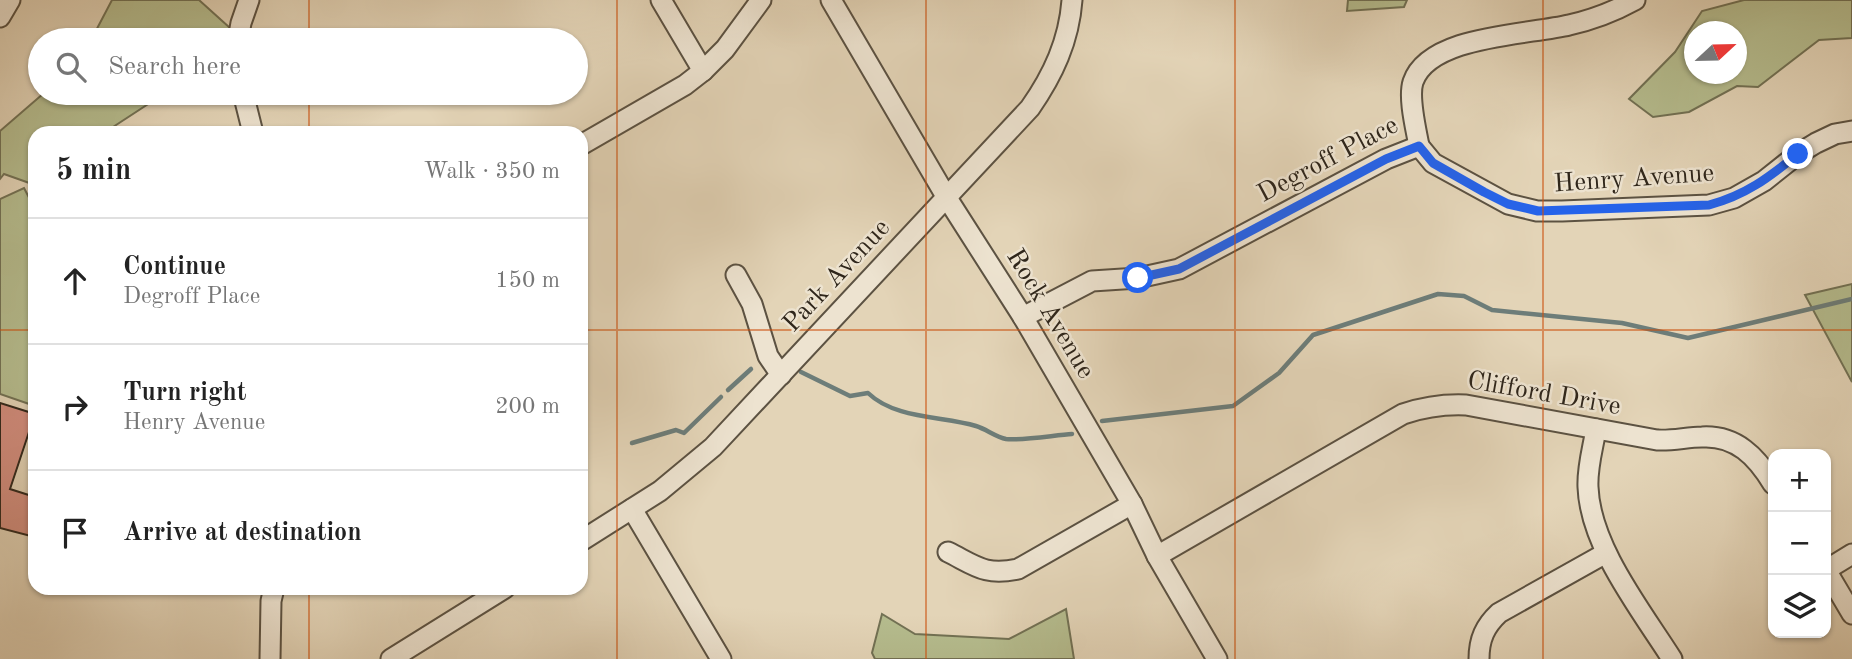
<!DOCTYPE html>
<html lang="en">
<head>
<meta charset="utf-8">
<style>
  :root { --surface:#fff; --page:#f6f6f6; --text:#222; --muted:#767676; --line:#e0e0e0 }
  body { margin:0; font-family:"Old Standard TT",serif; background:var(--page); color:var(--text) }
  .controls { position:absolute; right:21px; bottom:21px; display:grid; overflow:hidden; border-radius:14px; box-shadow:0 2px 5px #0004 }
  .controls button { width:63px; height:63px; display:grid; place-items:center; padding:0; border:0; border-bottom:2px solid var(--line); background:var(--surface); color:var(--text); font:35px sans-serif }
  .compass { position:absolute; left:1684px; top:21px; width:63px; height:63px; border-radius:50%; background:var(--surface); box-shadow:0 2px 5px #0004; rotate:68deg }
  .stop { position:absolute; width:21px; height:21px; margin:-16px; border:5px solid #2563eb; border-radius:50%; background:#fff }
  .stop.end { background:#2563eb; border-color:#fff; box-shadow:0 2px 7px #0008 }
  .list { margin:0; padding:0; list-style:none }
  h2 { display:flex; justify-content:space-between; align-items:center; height:91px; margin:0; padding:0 28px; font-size:30px }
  h2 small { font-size:23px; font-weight:400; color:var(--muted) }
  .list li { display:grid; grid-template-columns:46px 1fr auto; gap:21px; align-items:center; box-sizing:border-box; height:126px; padding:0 28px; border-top:2px solid var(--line) }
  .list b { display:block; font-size:26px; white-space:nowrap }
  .list p { margin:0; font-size:23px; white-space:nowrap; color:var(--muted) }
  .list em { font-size:23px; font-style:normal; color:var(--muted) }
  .icon { flex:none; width:38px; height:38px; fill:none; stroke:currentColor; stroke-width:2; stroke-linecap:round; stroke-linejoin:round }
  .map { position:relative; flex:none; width:1852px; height:659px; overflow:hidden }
  .search { position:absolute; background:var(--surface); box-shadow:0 2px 5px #0004; left:28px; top:28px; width:560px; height:77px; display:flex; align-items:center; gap:18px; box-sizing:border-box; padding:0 24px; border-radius:38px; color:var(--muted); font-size:26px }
  .panel { position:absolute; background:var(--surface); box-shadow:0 2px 5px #0004; left:28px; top:126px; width:560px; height:469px; border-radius:21px }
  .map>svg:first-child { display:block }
  .green { fill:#b5bc8e; stroke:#727154; stroke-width:2; fill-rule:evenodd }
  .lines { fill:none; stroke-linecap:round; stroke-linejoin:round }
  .stream { stroke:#6d7d79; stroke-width:4.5 }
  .building { fill:#d28d7e; stroke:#2f261b; stroke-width:2 }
  .minor-casing { stroke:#5c5242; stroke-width:23 }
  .minor { stroke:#ede3d0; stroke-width:19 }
  .route { stroke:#2563eb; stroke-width:9 }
  .grid { fill:none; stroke:#cc510e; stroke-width:2; stroke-opacity:0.55 }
  .labels { text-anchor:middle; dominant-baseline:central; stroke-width:5; stroke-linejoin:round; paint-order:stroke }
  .street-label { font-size:26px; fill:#2f261b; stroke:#ede3d0 }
</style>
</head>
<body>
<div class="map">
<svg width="1852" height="659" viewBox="0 0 1852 659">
  <rect width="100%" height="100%" fill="#e3d4b7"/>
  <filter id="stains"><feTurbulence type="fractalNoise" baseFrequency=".00286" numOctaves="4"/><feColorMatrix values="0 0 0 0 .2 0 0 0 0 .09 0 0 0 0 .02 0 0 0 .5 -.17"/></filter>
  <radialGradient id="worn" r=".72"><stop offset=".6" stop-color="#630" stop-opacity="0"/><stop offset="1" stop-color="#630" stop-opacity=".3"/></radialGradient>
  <!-- green -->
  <g class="green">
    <path d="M 112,0 L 199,0 L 230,28 L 230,40 L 91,40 Z"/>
    <path d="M 1348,0 L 1407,0 L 1404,7 L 1347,11 Z"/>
    <path d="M 1744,0 L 1852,0 L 1852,38 L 1819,40 L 1758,87 L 1737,86 L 1689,112 L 1653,117 L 1629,99 L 1675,52 L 1702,11 ZM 1694,32 L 1736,32 L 1736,74 L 1694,74 Z"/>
    <path d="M 44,93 L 165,93 L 110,129 L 110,133 L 35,133 L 35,185 L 4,174 L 0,179 L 0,131 Z"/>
    <path d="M 24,188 L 35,209 L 35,406 L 0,394 L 0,199 Z"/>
    <path d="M 1852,284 L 1852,382 L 1805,295 Z"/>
    <path d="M 1066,609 L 1074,659 L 875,659 L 872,653 L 882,614 L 915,634 L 1009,639 Z"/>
  </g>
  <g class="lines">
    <!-- stream -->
    <g class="stream">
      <path d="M 801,372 L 850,396 L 868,393 C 895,419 942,416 976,426 C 986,429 996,437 1006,439 C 1019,441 1056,435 1072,434"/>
      <path d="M 728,390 L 751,369"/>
      <path d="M 1102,421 L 1233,406 L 1279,373 L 1313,335 L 1438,294 L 1464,296 L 1492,310 L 1622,323 L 1688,338 L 1852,299"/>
      <path d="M 632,443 L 676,430 L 684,433 L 721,397"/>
    </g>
  </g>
  <!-- building -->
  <path class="building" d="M 0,403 L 35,414 L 10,489 L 35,497 L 35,554 L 30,552 L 31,536 L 0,528 Z"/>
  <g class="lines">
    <!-- minor casing -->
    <g class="minor-casing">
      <g id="minor">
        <path d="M 661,0 L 703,71"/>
        <path d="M 831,0 L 947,198 L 1023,317 L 1132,504 L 1157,556 L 1217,659"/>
        <path d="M 0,17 L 10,0"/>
        <path d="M 238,40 L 241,23 L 249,0"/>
        <path d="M 243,93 L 253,133"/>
        <path d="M 581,145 L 685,85 L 703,71 L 725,49 L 761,0"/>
        <path d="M 1419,146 L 1433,163 L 1508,204 L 1537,211 L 1562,211 L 1709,205 L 1734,198 L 1764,181 L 1798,154 L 1816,143 L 1835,134 L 1852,131"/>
        <path d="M 1419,146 C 1416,129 1408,98 1413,82 C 1429,35 1528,35 1569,25 C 1592,20 1615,11 1635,0"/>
        <path d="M 736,275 L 752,304 L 768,356 L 781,375"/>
        <path d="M 1023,317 L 1092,281 L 1138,278 L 1179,269 L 1386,159 L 1419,146"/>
        <path d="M 1596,429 C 1593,448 1587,467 1588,487 C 1590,546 1641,610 1672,659"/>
        <path d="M 632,509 L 721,659"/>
        <path d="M 581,541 L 660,491 L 713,447 L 1030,108 C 1053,75 1069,41 1072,0"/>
        <path d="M 948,552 C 976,566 985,576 1018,569 L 1132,504"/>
        <path d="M 1157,556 L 1403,414 C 1424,407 1444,404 1466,405 L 1657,440 C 1673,441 1687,437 1702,437 C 1736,435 1757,457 1773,484"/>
        <path d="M 1826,570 L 1852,614"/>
        <path d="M 1826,570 L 1852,554"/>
        <path d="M 270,659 L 271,601 L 274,588"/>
        <path d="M 391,659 L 505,588"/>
        <path d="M 1479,659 C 1479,639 1485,626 1499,613 L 1606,553"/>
      </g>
    </g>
    <!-- minor -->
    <use href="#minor" class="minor"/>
  </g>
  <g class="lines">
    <!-- route -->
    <path class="route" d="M 1138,278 L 1179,269 L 1386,159 L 1419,146 L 1433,163 L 1484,192 L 1508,204 L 1538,211 L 1709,205 C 1746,195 1768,178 1798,154"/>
  </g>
  <!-- grid -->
  <path class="grid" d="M 309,0 L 309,40M 617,0 L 617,659M 926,0 L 926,659M 1235,0 L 1235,659M 1543,0 L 1543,659M 309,93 L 309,133M 0,330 L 35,330M 581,330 L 1852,330M 309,588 L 309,659"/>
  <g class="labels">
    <!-- street labels -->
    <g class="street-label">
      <text transform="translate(1328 160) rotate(-28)">Degroff Place</text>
      <text transform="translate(1634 179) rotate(-4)">Henry Avenue</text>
      <text transform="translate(837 276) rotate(-47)">Park Avenue</text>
      <text transform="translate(1050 314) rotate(59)">Rock Avenue</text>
      <text transform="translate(1544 394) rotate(10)">Clifford Drive</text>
    </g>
  </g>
  <rect width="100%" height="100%" filter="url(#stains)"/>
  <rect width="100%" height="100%" fill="url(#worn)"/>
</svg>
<div class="controls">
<button>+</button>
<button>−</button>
<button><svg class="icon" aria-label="layers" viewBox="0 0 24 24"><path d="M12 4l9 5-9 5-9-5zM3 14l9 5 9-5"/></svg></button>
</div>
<svg class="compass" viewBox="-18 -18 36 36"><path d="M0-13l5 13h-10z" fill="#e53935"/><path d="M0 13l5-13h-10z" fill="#767676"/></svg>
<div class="stop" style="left:1138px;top:278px"></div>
<div class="stop end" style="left:1798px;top:154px"></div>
<div class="search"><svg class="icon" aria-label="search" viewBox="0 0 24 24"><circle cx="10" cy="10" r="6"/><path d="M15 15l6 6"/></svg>Search here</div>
<section class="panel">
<h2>5 min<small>Walk · 350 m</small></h2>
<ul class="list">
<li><svg class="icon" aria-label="ahead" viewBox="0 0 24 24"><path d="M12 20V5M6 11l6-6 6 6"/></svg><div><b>Continue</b><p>Degroff Place</p></div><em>150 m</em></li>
<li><svg class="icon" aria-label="right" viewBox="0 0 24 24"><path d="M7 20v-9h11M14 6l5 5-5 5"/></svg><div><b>Turn right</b><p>Henry Avenue</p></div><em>200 m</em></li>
<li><svg class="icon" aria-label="arrive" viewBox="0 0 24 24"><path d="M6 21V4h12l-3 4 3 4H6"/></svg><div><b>Arrive at destination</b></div></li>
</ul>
</section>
</div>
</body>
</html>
